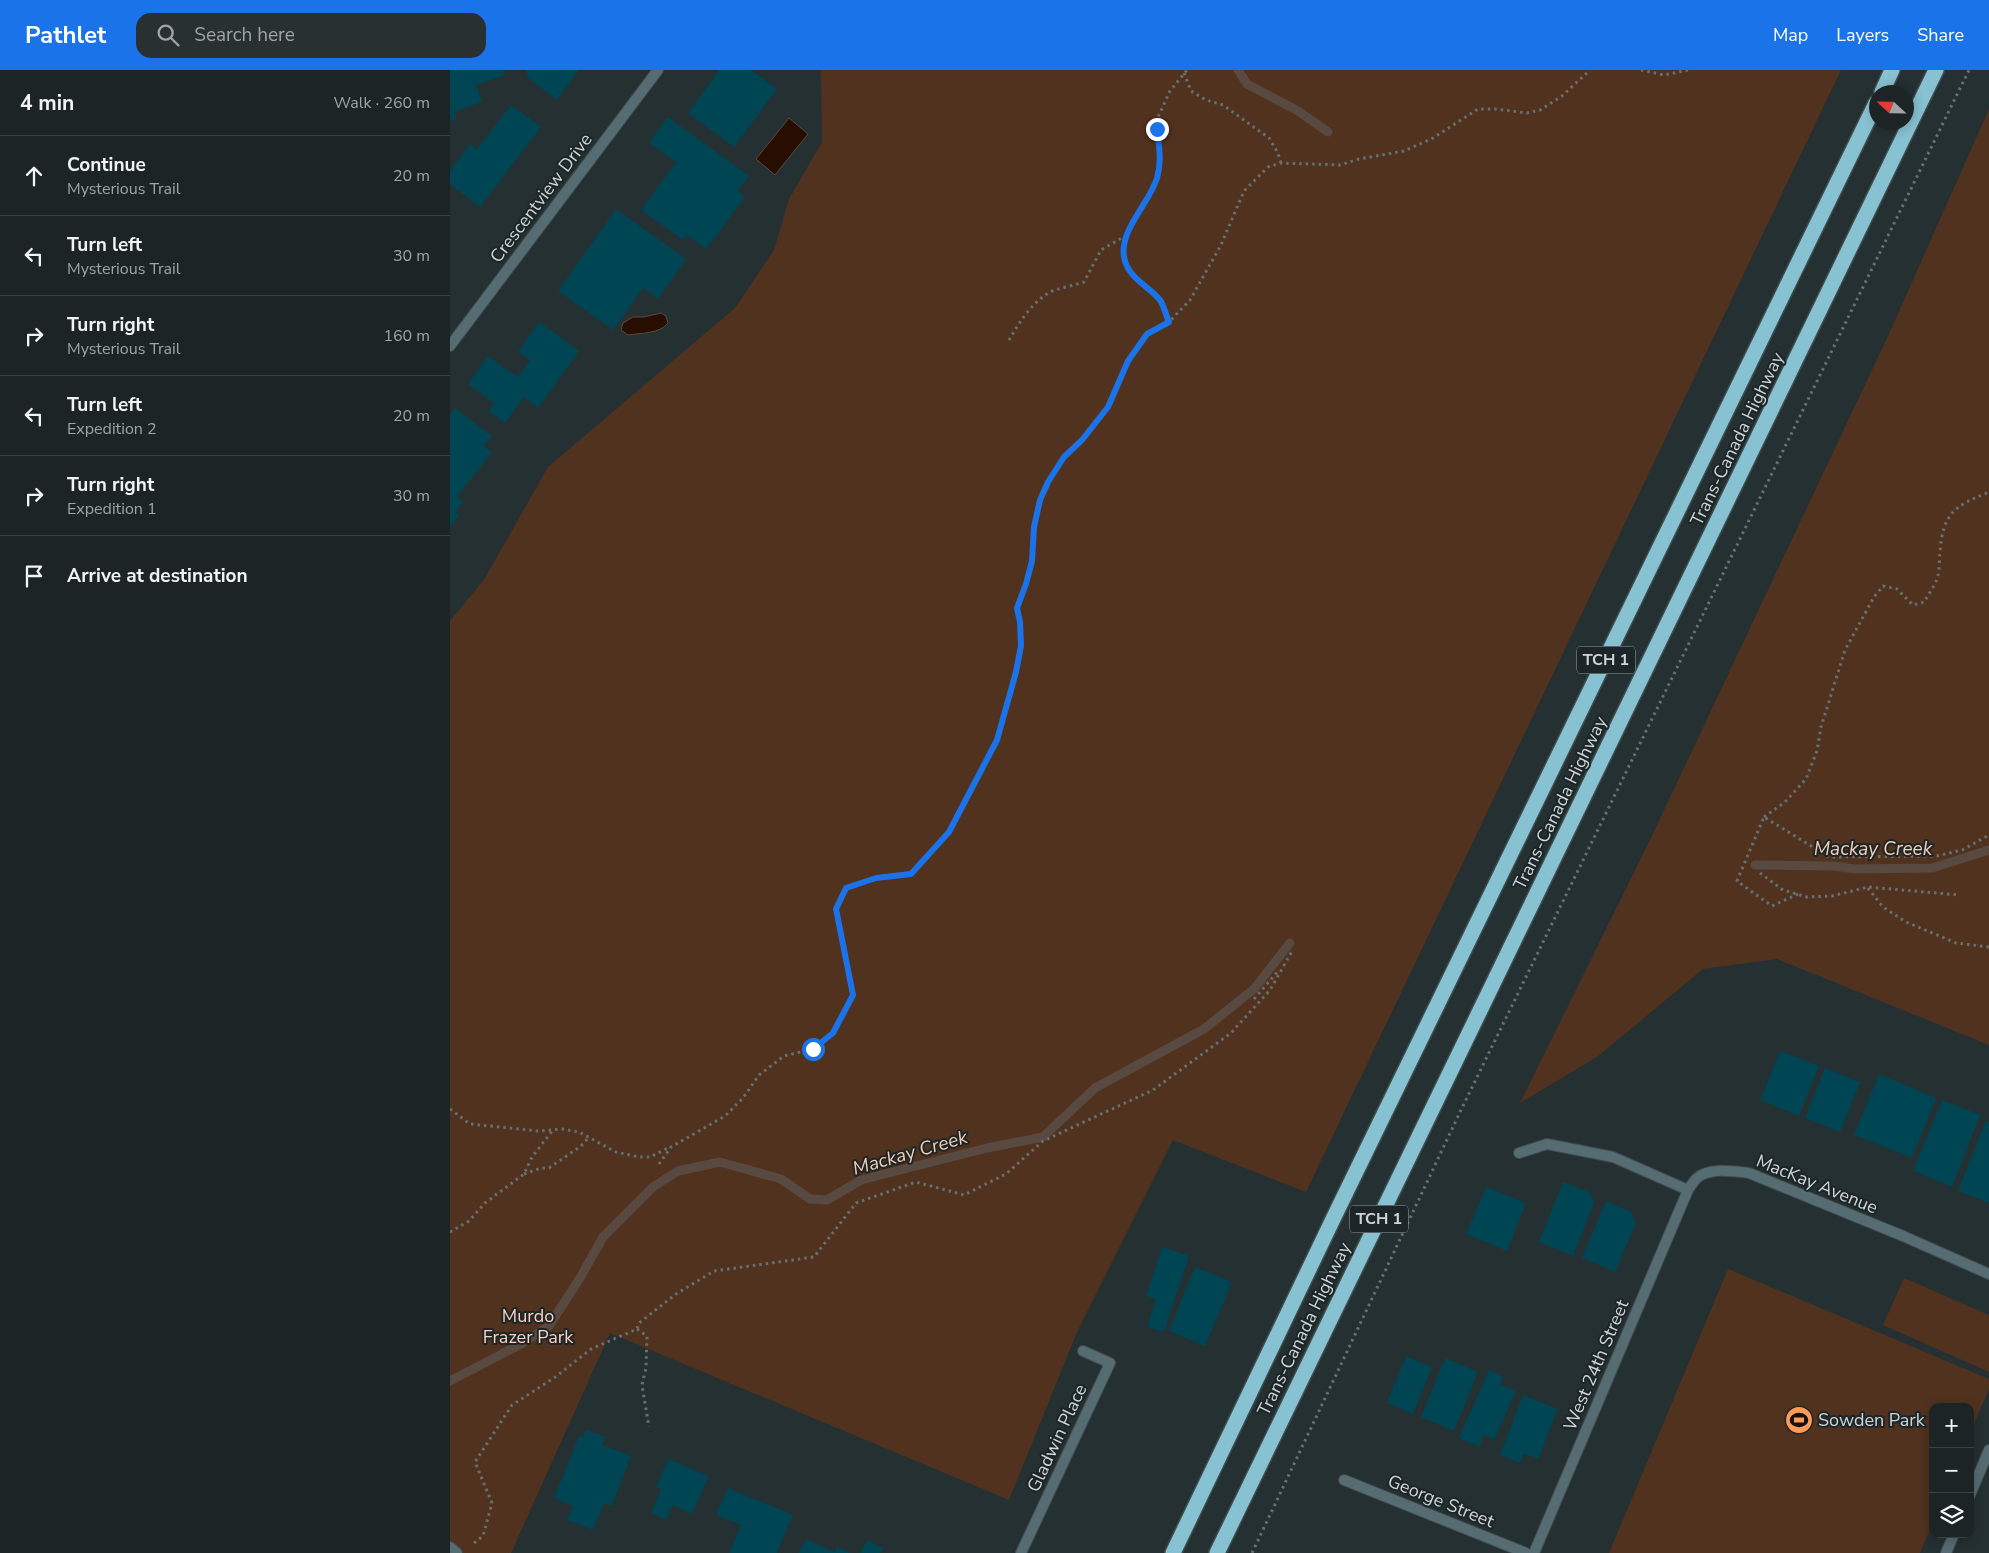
<!DOCTYPE html>
<html lang="en">
<head>
<meta charset="utf-8">
<style>
  :root { --surface:#1c2426; --page:#293032; --text:#f1f3f6; --muted:#a0a4a7; --line:#3a4143; --accent:#1a73e8 }
  body { margin:0; font-family:"Nunito Sans",sans-serif; background:var(--page); color:var(--text) }
  .controls { position:absolute; right:15px; bottom:15px; display:grid; overflow:hidden; border-radius:10px; box-shadow:0 2px 12px #0003 }
  .controls button { width:45px; height:45px; display:grid; place-items:center; padding:0; border:0; border-bottom:1px solid var(--line); background:var(--surface); color:var(--text); font:25px sans-serif }
  .compass { position:absolute; left:1419px; top:15px; width:45px; height:45px; border-radius:50%; background:var(--surface); box-shadow:0 2px 12px #0003; rotate:292deg }
  .stop { position:absolute; width:15px; height:15px; margin:-11px; border:4px solid #1a73e8; border-radius:50%; background:#fff }
  .stop.end { background:#1a73e8; border-color:#fff; box-shadow:0 1px 5px #0008 }
  .list { margin:0; padding:0; list-style:none }
  h2 { display:flex; justify-content:space-between; align-items:center; height:65px; margin:0; padding:0 20px; font-size:21px }
  h2 small { font-size:16px; font-weight:400; color:var(--muted) }
  .list li { display:grid; grid-template-columns:32px 1fr auto; gap:15px; align-items:center; box-sizing:border-box; height:80px; padding:0 20px; border-top:1px solid var(--line) }
  .list b { display:block; font-size:19px; white-space:nowrap }
  .list p { margin:0; font-size:16px; white-space:nowrap; color:var(--muted) }
  .list em { font-size:16px; font-style:normal; color:var(--muted) }
  .icon { flex:none; width:28px; height:28px; fill:none; stroke:currentColor; stroke-width:2; stroke-linecap:round; stroke-linejoin:round }
  .map { position:relative; flex:none; width:1539px; height:1483px; overflow:hidden }
  header { display:flex; align-items:center; gap:30px; box-sizing:border-box; height:70px; padding:0 25px; background:var(--accent); color:#fff }
  header strong { font-size:24px }
  nav { display:flex; gap:28px; margin-inline-start:auto; font-size:18px }
  .search { width:350px; height:45px; background:var(--page); display:flex; align-items:center; gap:12px; box-sizing:border-box; padding:0 18px; border-radius:15px; color:var(--muted); font-size:19px }
  main { display:flex }
  aside { flex:1; background:var(--surface) }
  .map>svg:first-child { display:block }
  .green { fill:#50321f }
  .water { fill:#270e00; stroke:#594a41 }
  .lines { fill:none; stroke-linecap:round; stroke-linejoin:round }
  .stream { stroke:#594a41; stroke-width:9 }
  .building { fill:#004553 }
  .street-casing { stroke:#404b4d; stroke-width:12 }
  .highway-casing { stroke:#404b4d; stroke-width:18 }
  .path { stroke:#667072; stroke-width:3; stroke-dasharray:2.5 4; stroke-linecap:butt }
  .street { stroke:#556c72; stroke-width:10 }
  .highway { stroke:#87c2d2; stroke-width:15 }
  .route { stroke:#1a73e8; stroke-width:6 }
  .labels { text-anchor:middle; dominant-baseline:central; stroke-width:4; stroke-linejoin:round; paint-order:stroke }
  .shield { fill:#1c2628; stroke:#99a1a3; stroke-width:1 }
  .shield-label { font-size:16px; font-weight:bold; fill:#cfd6d8 }
  .street-label { font-size:18px; fill:#cfd6d8; stroke:#1c2628 }
  .park-label { font-size:18px; fill:#fcd2ba; stroke:#1c2628 }
  .poi-label { font-size:18px; fill:#cfd6d8; stroke:#1c2628; text-anchor:start }
  .water-label { font-size:19px; font-style:italic; fill:#f6cdb4; stroke:#1c2628 }
</style>
</head>
<body>
<header>
<strong>Pathlet</strong>
<div class="search"><svg class="icon" aria-label="search" viewBox="0 0 24 24"><circle cx="10" cy="10" r="6"/><path d="M15 15l6 6"/></svg>Search here</div>
<nav><a>Map</a><a>Layers</a><a>Share</a></nav>
</header>
<main>
<aside>
<h2>4 min<small>Walk · 260 m</small></h2>
<ul class="list">
<li><svg class="icon" aria-label="ahead" viewBox="0 0 24 24"><path d="M12 20V5M6 11l6-6 6 6"/></svg><div><b>Continue</b><p>Mysterious Trail</p></div><em>20 m</em></li>
<li><svg class="icon" aria-label="left" viewBox="0 0 24 24"><path d="M17 20v-9H6M10 6l-5 5 5 5"/></svg><div><b>Turn left</b><p>Mysterious Trail</p></div><em>30 m</em></li>
<li><svg class="icon" aria-label="right" viewBox="0 0 24 24"><path d="M7 20v-9h11M14 6l5 5-5 5"/></svg><div><b>Turn right</b><p>Mysterious Trail</p></div><em>160 m</em></li>
<li><svg class="icon" aria-label="left" viewBox="0 0 24 24"><path d="M17 20v-9H6M10 6l-5 5 5 5"/></svg><div><b>Turn left</b><p>Expedition 2</p></div><em>20 m</em></li>
<li><svg class="icon" aria-label="right" viewBox="0 0 24 24"><path d="M7 20v-9h11M14 6l5 5-5 5"/></svg><div><b>Turn right</b><p>Expedition 1</p></div><em>30 m</em></li>
<li><svg class="icon" aria-label="arrive" viewBox="0 0 24 24"><path d="M6 21V4h12l-3 4 3 4H6"/></svg><div><b>Arrive at destination</b></div></li>
</ul>
</aside>
<div class="map">
<svg width="1539" height="1483" viewBox="0 0 1539 1483">
  <rect width="100%" height="100%" fill="#253032"/>
  <!-- green -->
  <g class="green">
    <path d="M 371,0 L 1391,0 L 856,1122 L 723,1070 L 627,1262 L 559,1430 L 160,1263 L 61,1483 L 0,1483 L 0,551 L 35,508 L 98,397 L 285,238 L 324,180 L 339,129 L 372,72 Z"/>
    <path d="M 1539,39 L 1539,975 L 1327,889 L 1253,899 L 1147,987 L 1070,1033 L 1198,774 L 1438,266 Z"/>
    <path d="M 1278,1199 L 1539,1309 L 1539,1319 L 1520,1363 L 1520,1337 L 1483,1337 L 1483,1452 L 1470,1483 L 1159,1483 Z"/>
    <path d="M 1454,1208 L 1539,1245 L 1539,1302 L 1433,1255 Z"/>
  </g>
  <!-- water -->
  <g class="water">
    <path d="M 339,48 L 358,64 L 325,105 L 306,89 Z"/>
    <path d="M 211,243 L 216,246 L 218,253 C 210,264 190,263 178,265 L 171,260 L 173,253 L 183,247 L 194,247 Z"/>
  </g>
  <g class="lines">
    <!-- stream -->
    <g class="stream">
      <path d="M 788,0 L 797,14 L 848,41 L 878,62"/>
      <path d="M 1305,795 L 1384,796 L 1405,799 L 1482,798 L 1539,780"/>
      <path d="M 0,1311 L 73,1273 L 99,1256 L 130,1208 L 153,1167 L 203,1117 L 228,1101 L 270,1092 L 331,1109 L 360,1129 L 377,1130 L 411,1110 L 537,1078 L 593,1067 L 645,1018 L 754,959 L 804,919 L 840,873"/>
    </g>
  </g>
  <!-- building -->
  <g class="building">
    <path d="M 0,0 L 53,0 L 55,5 L 26,15 L 32,32 L 4,42 L 7,49 L 0,51 Z"/>
    <path d="M 76,0 L 127,0 L 128,1 L 107,30 L 78,8 Z"/>
    <path d="M 269,0 L 301,0 L 327,19 L 284,77 L 238,43 Z"/>
    <path d="M 61,35 L 91,57 L 30,137 L 0,114 L 0,101 L 20,74 L 27,79 Z"/>
    <path d="M 218,47 L 299,106 L 287,121 L 295,127 L 256,179 L 237,165 L 233,170 L 191,140 L 226,92 L 199,73 Z"/>
    <path d="M 166,139 L 236,189 L 208,229 L 193,218 L 163,260 L 108,221 Z"/>
    <path d="M 89,252 L 129,281 L 88,338 L 74,327 L 55,353 L 38,341 L 44,333 L 18,314 L 38,286 L 68,307 L 80,290 L 68,282 Z"/>
    <path d="M 5,338 L 42,366 L 34,376 L 42,382 L 7,427 L 13,432 L 5,442 L 9,445 L 0,457 L 0,345 Z"/>
    <path d="M 1330,981 L 1369,996 L 1349,1046 L 1310,1030 Z"/>
    <path d="M 1375,998 L 1410,1012 L 1390,1062 L 1355,1048 Z"/>
    <path d="M 1429,1004 L 1486,1028 L 1462,1088 L 1404,1065 Z"/>
    <path d="M 1492,1030 L 1530,1045 L 1502,1117 L 1463,1101 Z"/>
    <path d="M 1536,1051 L 1539,1052 L 1539,1133 L 1508,1121 Z"/>
    <path d="M 1113,1112 L 1141,1123 L 1144,1133 L 1123,1186 L 1089,1172 Z"/>
    <path d="M 1036,1117 L 1076,1133 L 1057,1181 L 1016,1164 Z"/>
    <path d="M 1156,1131 L 1180,1141 L 1186,1153 L 1165,1202 L 1132,1188 Z"/>
    <path d="M 712,1177 L 739,1186 L 714,1262 L 697,1257 L 706,1229 L 696,1226 Z"/>
    <path d="M 745,1197 L 782,1212 L 755,1276 L 719,1261 Z"/>
    <path d="M 956,1286 L 982,1297 L 963,1344 L 937,1333 Z"/>
    <path d="M 995,1288 L 1028,1302 L 1004,1361 L 971,1347 Z"/>
    <path d="M 1039,1300 L 1053,1307 L 1050,1314 L 1066,1321 L 1044,1370 L 1034,1365 L 1029,1377 L 1009,1368 Z"/>
    <path d="M 1073,1325 L 1108,1339 L 1088,1389 L 1074,1384 L 1070,1393 L 1050,1385 Z"/>
    <path d="M 136,1360 L 155,1367 L 152,1375 L 181,1386 L 162,1436 L 154,1433 L 143,1460 L 117,1450 L 123,1436 L 104,1428 L 129,1366 L 133,1367 Z"/>
    <path d="M 218,1389 L 259,1406 L 242,1444 L 223,1435 L 216,1450 L 201,1443 L 211,1419 L 206,1417 Z"/>
    <path d="M 278,1418 L 343,1445 L 327,1483 L 279,1483 L 291,1455 L 266,1445 Z"/>
    <path d="M 356,1469 L 384,1482 L 387,1477 L 400,1483 L 349,1483 Z"/>
    <path d="M 417,1470 L 433,1478 L 430,1483 L 410,1483 Z"/>
  </g>
  <g class="lines">
    <!-- street casing -->
    <g class="street-casing">
      <g id="street">
        <path d="M 0,276 L 208,0"/>
        <path d="M 1069,1083 L 1097,1074 L 1163,1087 L 1238,1120 C 1241,1116 1243,1112 1246,1109 C 1258,1097 1283,1101 1299,1103 L 1453,1166 L 1539,1204"/>
        <path d="M 894,1410 L 1076,1483"/>
        <path d="M 1520,1425 L 1539,1380"/>
        <path d="M 0,1477 L 7,1483"/>
        <path d="M 571,1483 L 660,1293 L 633,1281"/>
        <path d="M 1084,1483 L 1238,1120"/>
        <path d="M 1496,1483 L 1504,1464"/>
      </g>
    </g>
    <!-- highway casing -->
    <g class="highway-casing">
      <g id="highway">
        <path d="M 1432,22 L 1442,0"/>
        <path d="M 723,1483 L 884,1147 L 1426,33"/>
        <path d="M 767,1483 L 1486,0"/>
      </g>
    </g>
    <!-- path -->
    <g class="path">
      <path d="M 1191,0 L 1214,5 L 1238,0"/>
      <path d="M 734,3 L 741,21 L 756,30 L 773,35 L 819,68 L 828,83 L 831,93"/>
      <path d="M 677,166 L 673,181 L 675,192 L 682,204 L 710,231 L 719,252"/>
      <path d="M 559,270 C 569,253 581,233 600,222 C 606,219 625,215 634,212 L 651,180 L 677,165 L 707,110 L 711,92 L 707,59 L 708,47 L 720,21 L 737,0"/>
      <path d="M 1314,747 L 1335,732 L 1356,709 L 1367,681 L 1371,657 L 1395,580 L 1424,527 L 1433,516 L 1447,519 L 1463,535 L 1474,532 C 1478,525 1484,517 1487,509 C 1490,501 1489,490 1490,482 C 1493,442 1505,436 1539,422"/>
      <path d="M 1310,803 L 1333,820 L 1357,827 L 1382,826 L 1418,817 L 1509,825"/>
      <path d="M 1418,818 L 1433,837 L 1456,852 L 1506,873 L 1539,877"/>
      <path d="M 1348,824 L 1322,836 L 1287,811 L 1314,747 L 1379,787 L 1487,786 L 1512,780 L 1539,765"/>
      <path d="M 804,929 L 829,900"/>
      <path d="M 0,1039 L 20,1054 L 89,1061 L 112,1059 L 129,1062 L 166,1082 L 189,1087 L 200,1087 L 218,1078"/>
      <path d="M 209,1094 L 221,1077 L 275,1046 L 293,1028 L 309,1005 L 334,986 L 363,979 L 383,963 L 403,925 L 386,839 L 396,818 L 426,808 L 461,804 L 499,763 L 547,670 L 566,602 L 571,576 L 570,552 L 567,538 L 576,514 L 582,491 L 584,457 L 590,430 L 598,413 L 614,387 L 632,370 L 658,337 L 678,291 L 697,264 L 719,252 L 740,230 L 771,175 L 794,121 L 818,97 L 831,93 L 890,95 L 909,89 L 954,81 L 983,68 L 1028,39 L 1045,39 L 1077,43 L 1090,40 L 1112,26 L 1140,0"/>
      <path d="M 74,1104 L 91,1098 L 99,1098 L 131,1076 L 139,1067"/>
      <path d="M 0,1162 L 19,1151 L 35,1133 L 74,1104 L 82,1087 L 103,1060"/>
      <path d="M 187,1259 L 197,1266 L 196,1298 L 192,1315 L 199,1357"/>
      <path d="M 24,1473 L 33,1466 L 42,1433 L 25,1392 L 62,1335 L 104,1308 L 141,1279 L 187,1259 L 189,1253 L 226,1224 L 264,1201 L 364,1187 L 406,1133 L 466,1112 L 514,1125 L 556,1104 L 593,1071 L 703,1020 L 781,963 L 820,920 L 842,881"/>
      <path d="M 802,1483 L 1011,1040 L 1519,0"/>
    </g>
    <!-- street -->
    <use href="#street" class="street"/>
    <!-- highway -->
    <use href="#highway" class="highway"/>
  </g>
  <g class="lines">
    <!-- route -->
    <path class="route" d="M 363,979 L 383,963 L 403,925 L 386,839 L 396,818 L 426,808 L 461,804 L 499,762 L 547,670 L 566,602 L 571,576 L 570,552 L 567,538 L 576,514 L 582,491 L 584,457 L 590,430 L 598,412 L 614,387 L 632,370 L 658,337 L 678,291 L 697,264 L 719,252 C 716,245 714,236 710,230 C 700,217 680,209 675,191 C 666,163 700,133 707,108 C 712,91 709,76 707,59"/>
  </g>
  <!-- icons -->
  <defs>
    <g id="stadium-disc" transform="scale(1.4375)"><circle r="9.5" fill="#fe9b59" stroke="#1c2628"/><path d="M0-5a6.5 5 0 1 0 0 10a6.5 5 0 1 0 0-10ZM-3.5-1.8h7v3.6h-7Z" fill="#111"/></g>
  </defs>
  <g fill-rule="evenodd">
    <use href="#stadium-disc" x="1349" y="1350"/>
  </g>
  <g class="labels">
    <!-- shield labels -->
    <g class="shield">
      <rect x="1127" y="576.5" width="58" height="27" rx="4"/>
      <rect x="900" y="1135.5" width="58" height="27" rx="4"/>
    </g>
    <g class="shield-label">
      <text x="1156" y="590">TCH 1</text>
      <text x="929" y="1149">TCH 1</text>
    </g>
    <!-- street labels -->
    <g class="street-label">
      <text transform="translate(91 128) rotate(-53)">Crescentview Drive</text>
      <text transform="translate(1287 369) rotate(-64)">Trans-Canada Highway</text>
      <text transform="translate(1110 733) rotate(-64)">Trans-Canada Highway</text>
      <text transform="translate(1367 1114) rotate(22)">MacKay Avenue</text>
      <text transform="translate(854 1259) rotate(-64)">Trans-Canada Highway</text>
      <text transform="translate(1146 1295) rotate(-67)">West 24th Street</text>
      <text transform="translate(607 1368) rotate(-65)">Gladwin Place</text>
      <text transform="translate(991 1431) rotate(22)">George Street</text>
    </g>
    <!-- park labels -->
    <g class="park-label">
      <text x="78" y="1246">Murdo<tspan x="78" dy="21">Frazer Park</tspan></text>
    </g>
    <!-- poi labels -->
    <g class="poi-label">
      <text x="1368" y="1350">Sowden Park</text>
    </g>
    <!-- water labels -->
    <g class="water-label">
      <text x="1423" y="779">Mackay Creek</text>
      <text transform="translate(460 1083) rotate(-16)">Mackay Creek</text>
    </g>
  </g>
</svg>
<div class="controls">
<button>+</button>
<button>−</button>
<button><svg class="icon" aria-label="layers" viewBox="0 0 24 24"><path d="M12 4l9 5-9 5-9-5zM3 14l9 5 9-5"/></svg></button>
</div>
<svg class="compass" viewBox="-18 -18 36 36"><path d="M0-13l5 13h-10z" fill="#e53935"/><path d="M0 13l5-13h-10z" fill="#a0a4a7"/></svg>
<div class="stop" style="left:363px;top:979px"></div>
<div class="stop end" style="left:707px;top:59px"></div>
</div>
</main>
</body>
</html>
